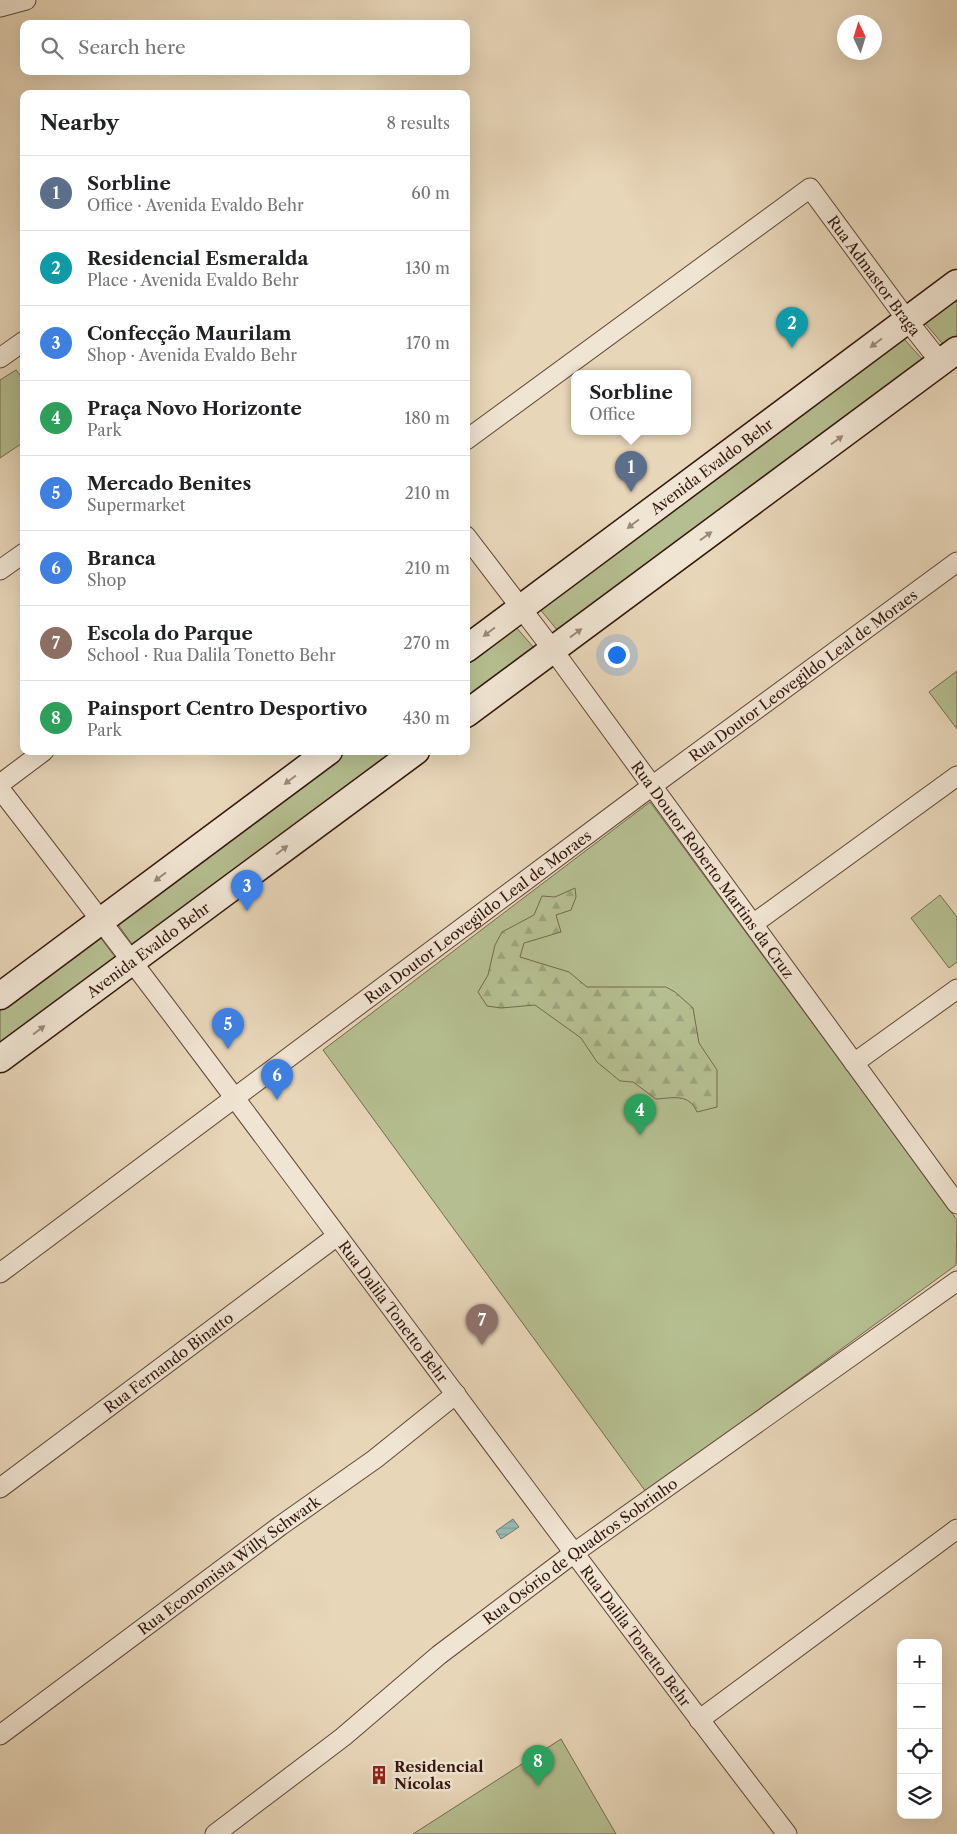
<!DOCTYPE html>
<html lang="en">
<head>
<meta charset="utf-8">
<style>
  :root { --surface:#fff; --page:#f6f6f6; --text:#202124; --muted:#757577; --line:#e0e0e0; --accent:#b45309 }
  body { margin:0; font-family:"Libre Caslon Text",serif; background:var(--page); color:var(--text) }
  .controls { position:absolute; right:15px; bottom:15px; display:grid; overflow:hidden; border-radius:10px; box-shadow:0 5px 20px #0002 }
  .controls button { width:45px; height:45px; display:grid; place-items:center; padding:0; border:0; border-bottom:1px solid var(--line); background:var(--surface); color:var(--text); font:25px sans-serif }
  .compass { position:absolute; left:837px; top:15px; width:45px; height:45px; border-radius:50%; background:var(--surface); box-shadow:0 5px 20px #0002; rotate:356deg }
  .you { position:absolute; left:616px; top:654px; width:18px; height:18px; margin:-12px; border:4px solid #fff; border-radius:50%; background:#1a73e8; box-shadow:0 0 0 8px #1a73e833 }
  .badge { display:grid; place-items:center; width:32px; height:32px; border-radius:50%; background:var(--accent); color:#fff; font-size:16px; font-weight:700 }
  .pin { position:absolute; translate:-50% -41px; filter:drop-shadow(0 1px 2px #0008) }
  .pin::after { content:''; position:absolute; top:26px; width:18px; height:15px; background:inherit; clip-path:polygon(0 0,100% 0,50% 100%) }
  .popup { position:absolute; left:571px; top:370px; width:120px; height:65px; box-sizing:border-box; display:grid; place-content:center; border-radius:10px; background:var(--surface); filter:drop-shadow(0 1px 4px #0005); font-size:16px; white-space:nowrap; color:var(--muted) }
  .popup b { font-size:19px; color:var(--text) }
  .popup::after { content:''; position:absolute; left:50%; top:100%; margin-left:-10px; border:10px solid transparent; border-top-color:var(--surface) }
  .list { margin:0; padding:0; list-style:none }
  h2 { display:flex; justify-content:space-between; align-items:center; height:65px; margin:0; padding:0 20px; font-size:21px }
  h2 small { font-size:16px; font-weight:400; color:var(--muted) }
  .list li { display:grid; grid-template-columns:32px 1fr auto; gap:15px; align-items:center; box-sizing:border-box; height:75px; padding:0 20px; border-top:1px solid var(--line) }
  .list b { display:block; font-size:19px; white-space:nowrap }
  .list p { margin:0; font-size:16px; white-space:nowrap; color:var(--muted) }
  .list em { font-size:16px; font-style:normal; color:var(--muted) }
  .icon { flex:none; width:28px; height:28px; fill:none; stroke:currentColor; stroke-width:2; stroke-linecap:round; stroke-linejoin:round }
  .map { position:relative; flex:none; width:957px; height:1834px; overflow:hidden }
  .search { position:absolute; background:var(--surface); box-shadow:0 5px 20px #0002; left:20px; top:20px; width:450px; height:55px; display:flex; align-items:center; gap:12px; box-sizing:border-box; padding:0 18px; border-radius:10px; color:var(--muted); font-size:19px }
  .panel { position:absolute; background:var(--surface); box-shadow:0 5px 20px #0002; left:20px; top:90px; width:450px; height:665px; border-radius:10px }
  .map>svg:first-child { display:block }
  .green { fill:#b5be90; stroke:#746a4e }
  .forest { fill:url(#forest-firs); stroke:#746a4e }
  .water { fill:url(#water-rules); stroke:#6f786e }
  .lines { fill:none; stroke-linecap:round; stroke-linejoin:round }
  .street-casing { stroke:#604737; stroke-width:21 }
  .secondary-casing { stroke:#33170c; stroke-width:29 }
  .street { stroke:#f0e4d2; stroke-width:19 }
  .secondary { stroke:#f0e4d2; stroke-width:26 }
  .oneway { fill:#9b8879 }
  .labels { text-anchor:middle; dominant-baseline:central; stroke-width:5; stroke-linejoin:round; paint-order:stroke }
  .street-label { font-size:15px; fill:#33170c; stroke:#f0e4d2 }
  .poi-label { font-size:15px; font-weight:bold; fill:#33170c; stroke:#f0e4d2; text-anchor:start }
</style>
</head>
<body>
<div class="map">
<svg width="957" height="1834" viewBox="0 0 957 1834">
  <defs>
    <pattern id="forest-firs" width="22" height="20" patternUnits="userSpaceOnUse" patternTransform="scale(1.25)"><rect width="22" height="20" fill="#b5be90"/><path d="M5 1l3.5 6h-7zM16 11l3.5 6h-7z" fill="#9ca37b"/></pattern>
    <pattern id="water-rules" width="6" height="5" patternUnits="userSpaceOnUse" patternTransform="scale(1.25)"><rect width="6" height="5" fill="#97b9b0"/><path d="M0 2.5h6" fill="none" stroke="#839e96"/></pattern>
  </defs>
  <rect width="100%" height="100%" fill="#e8d6b9"/>
  <filter id="stains"><feTurbulence type="fractalNoise" baseFrequency=".004" numOctaves="4"/><feColorMatrix values="0 0 0 0 .2 0 0 0 0 .09 0 0 0 0 .02 0 0 0 .5 -.17"/></filter>
  <radialGradient id="worn" r=".72"><stop offset=".6" stop-color="#630" stop-opacity="0"/><stop offset="1" stop-color="#630" stop-opacity=".3"/></radialGradient>
  <!-- green -->
  <g class="green">
    <path d="M 957,297 L 957,341 L 947,349 L 924,322 Z"/>
    <path d="M 904,339 L 925,362 L 558,631 L 539,608 Z"/>
    <path d="M 16,370 L 24,380 L 24,442 L 0,458 L 0,380 Z"/>
    <path d="M 515,626 L 535,649 L 466,700 L 466,662 Z"/>
    <path d="M 957,671 L 957,729 L 929,692 Z"/>
    <path d="M 347,751 L 397,751 L 134,947 L 117,923 Z"/>
    <path d="M 650,802 L 957,1220 L 956,1265 L 646,1492 L 323,1050 Z"/>
    <path d="M 940,895 L 957,917 L 957,962 L 949,968 L 911,918 Z"/>
    <path d="M 100,937 L 118,961 L 0,1049 L 0,1011 Z"/>
    <path d="M 561,1739 L 616,1834 L 413,1834 Z"/>
  </g>
  <!-- forest -->
  <path class="forest" d="M 575,888 L 576,897 L 571,910 L 556,915 L 561,932 L 524,943 L 520,957 L 569,972 L 587,987 L 666,987 L 675,992 L 693,1008 L 699,1043 L 717,1070 L 717,1107 L 697,1112 C 689,1093 673,1098 656,1099 L 633,1082 L 620,1081 L 597,1062 L 581,1038 L 535,1005 L 501,1008 L 487,1006 L 478,992 L 488,975 L 495,945 L 502,932 L 534,915 L 542,896 L 555,897 Z"/>
  <!-- water -->
  <path class="water" d="M 513,1519 L 519,1527 L 501,1539 L 496,1531 Z"/>
  <g class="lines">
    <!-- street casing -->
    <g class="street-casing">
      <g id="street">
        <path d="M 0,7 L 26,0"/>
        <path d="M 0,358 L 24,341"/>
        <path id="s1" d="M 466,440 L 810,188 L 907,320 L 941,363"/>
        <path id="s2" d="M 466,536 L 553,650 L 957,1204"/>
        <path d="M 0,570 L 24,553"/>
        <path d="M 0,784 L 44,751"/>
        <path id="s3" d="M 0,789 C 267,1134 521,1489 787,1834"/>
        <path d="M 753,924 L 957,776"/>
        <path d="M 854,1063 L 957,989"/>
        <path id="s4" d="M 0,1273 L 652,786 L 957,562"/>
        <path id="s5" d="M 0,1488 L 337,1236"/>
        <path d="M 699,1720 L 957,1529"/>
        <path id="s6" d="M 0,1735 L 280,1526 L 375,1459 L 456,1394"/>
        <path id="s7" d="M 215,1834 L 343,1737 L 439,1655 L 574,1553 L 957,1281"/>
      </g>
    </g>
    <!-- secondary casing -->
    <g class="secondary-casing">
      <g id="secondary">
        <path id="s8" d="M 466,649 L 957,283"/>
        <path d="M 466,714 L 957,350"/>
        <path d="M 0,996 L 329,751"/>
        <path id="s9" d="M 0,1059 L 416,751"/>
      </g>
    </g>
    <!-- street -->
    <use href="#street" class="street"/>
    <!-- secondary -->
    <use href="#secondary" class="secondary"/>
  </g>
  <!-- one-way arrows -->
  <defs><path id="oneway-solid" d="M-6-.8H1V-3.2L6.5 0L1 3.2V.8H-6Z" transform="scale(1.25)"/></defs>
  <g class="oneway">
    <use href="#oneway-solid" transform="translate(876 343) rotate(143)"/>
    <use href="#oneway-solid" transform="translate(837 440) rotate(-36)"/>
    <use href="#oneway-solid" transform="translate(633 524) rotate(143)"/>
    <use href="#oneway-solid" transform="translate(706 536) rotate(-36)"/>
    <use href="#oneway-solid" transform="translate(489 632) rotate(143)"/>
    <use href="#oneway-solid" transform="translate(576 633) rotate(-36)"/>
    <use href="#oneway-solid" transform="translate(290 780) rotate(143)"/>
    <use href="#oneway-solid" transform="translate(282 850) rotate(-37)"/>
    <use href="#oneway-solid" transform="translate(160 877) rotate(143)"/>
    <use href="#oneway-solid" transform="translate(39 1030) rotate(-37)"/>
  </g>
  <!-- icons -->
  <defs>
    <g id="building-bare" transform="scale(1.5)"><path d="M-4-6H4V6H1V3H-1V6H-4ZM-2.5-4.3h1.7v1.8h-1.7ZM.8-4.3h1.7v1.8H.8ZM-2.5-1h1.7V.8h-1.7ZM.8-1h1.7V.8H.8Z" fill="#8f2418" stroke="#f0e4d2" stroke-width="2.5" paint-order="stroke"/></g>
  </defs>
  <g fill-rule="evenodd">
    <use href="#building-bare" x="379" y="1775"/>
  </g>
  <g class="labels">
    <!-- street labels -->
    <g class="street-label">
      <text stroke="none"><textPath href="#s1" startOffset="535">Rua Admastor Braga</textPath></text>
      <text stroke="none"><textPath href="#s8" startOffset="306">Avenida Evaldo Behr</textPath></text>
      <text stroke="none"><textPath href="#s4" startOffset="1001">Rua Doutor Leovegildo Leal de Moraes</textPath></text>
      <text stroke="none"><textPath href="#s2" startOffset="415">Rua Doutor Roberto Martins da Cruz</textPath></text>
      <text stroke="none"><textPath href="#s4" startOffset="596">Rua Doutor Leovegildo Leal de Moraes</textPath></text>
      <text stroke="none"><textPath href="#s9" startOffset="184">Avenida Evaldo Behr</textPath></text>
      <text stroke="none"><textPath href="#s3" startOffset="654">Rua Dalila Tonetto Behr</textPath></text>
      <text stroke="none"><textPath href="#s5" startOffset="210">Rua Fernando Binatto</textPath></text>
      <text stroke="none"><textPath href="#s7" startOffset="462">Rua Osório de Quadros Sobrinho</textPath></text>
      <text stroke="none"><textPath href="#s6" startOffset="285">Rua Economista Willy Schwark</textPath></text>
      <text stroke="none"><textPath href="#s3" startOffset="1059">Rua Dalila Tonetto Behr</textPath></text>
    </g>
    <!-- poi labels -->
    <g class="poi-label">
      <text x="394" y="1766">Residencial<tspan x="394" dy="17">Nícolas</tspan></text>
    </g>
  </g>
  <rect width="100%" height="100%" filter="url(#stains)"/>
  <rect width="100%" height="100%" fill="url(#worn)"/>
</svg>
<div class="controls">
<button>+</button>
<button>−</button>
<button><svg class="icon" aria-label="locate" viewBox="0 0 24 24"><circle cx="12" cy="12" r="6"/><path d="M12 2v4M12 18v4M2 12h4M18 12h4"/></svg></button>
<button><svg class="icon" aria-label="layers" viewBox="0 0 24 24"><path d="M12 4l9 5-9 5-9-5zM3 14l9 5 9-5"/></svg></button>
</div>
<svg class="compass" viewBox="-18 -18 36 36"><path d="M0-13l5 13h-10z" fill="#e53935"/><path d="M0 13l5-13h-10z" fill="#757577"/></svg>
<div class="you"></div>
<div class="pin badge" style="left:631px;top:492px;background:#5c6f8a">1</div>
<div class="popup"><b>Sorbline</b>Office</div>
<div class="pin badge" style="left:792px;top:348px;background:#0f9aa8">2</div>
<div class="pin badge" style="left:247px;top:911px;background:#3f7fe0">3</div>
<div class="pin badge" style="left:640px;top:1135px;background:#2e9e5b">4</div>
<div class="pin badge" style="left:228px;top:1049px;background:#3f7fe0">5</div>
<div class="pin badge" style="left:277px;top:1100px;background:#3f7fe0">6</div>
<div class="pin badge" style="left:482px;top:1345px;background:#8d6e63">7</div>
<div class="pin badge" style="left:538px;top:1786px;background:#2e9e5b">8</div>
<div class="search"><svg class="icon" aria-label="search" viewBox="0 0 24 24"><circle cx="10" cy="10" r="6"/><path d="M15 15l6 6"/></svg>Search here</div>
<section class="panel">
<h2>Nearby<small>8 results</small></h2>
<ul class="list">
<li><span class="badge" style="background:#5c6f8a">1</span><div><b>Sorbline</b><p>Office · Avenida Evaldo Behr</p></div><em>60 m</em></li>
<li><span class="badge" style="background:#0f9aa8">2</span><div><b>Residencial Esmeralda</b><p>Place · Avenida Evaldo Behr</p></div><em>130 m</em></li>
<li><span class="badge" style="background:#3f7fe0">3</span><div><b>Confecção Maurilam</b><p>Shop · Avenida Evaldo Behr</p></div><em>170 m</em></li>
<li><span class="badge" style="background:#2e9e5b">4</span><div><b>Praça Novo Horizonte</b><p>Park</p></div><em>180 m</em></li>
<li><span class="badge" style="background:#3f7fe0">5</span><div><b>Mercado Benites</b><p>Supermarket</p></div><em>210 m</em></li>
<li><span class="badge" style="background:#3f7fe0">6</span><div><b>Branca</b><p>Shop</p></div><em>210 m</em></li>
<li><span class="badge" style="background:#8d6e63">7</span><div><b>Escola do Parque</b><p>School · Rua Dalila Tonetto Behr</p></div><em>270 m</em></li>
<li><span class="badge" style="background:#2e9e5b">8</span><div><b>Painsport Centro Desportivo</b><p>Park</p></div><em>430 m</em></li>
</ul>
</section>
</div>
</body>
</html>
